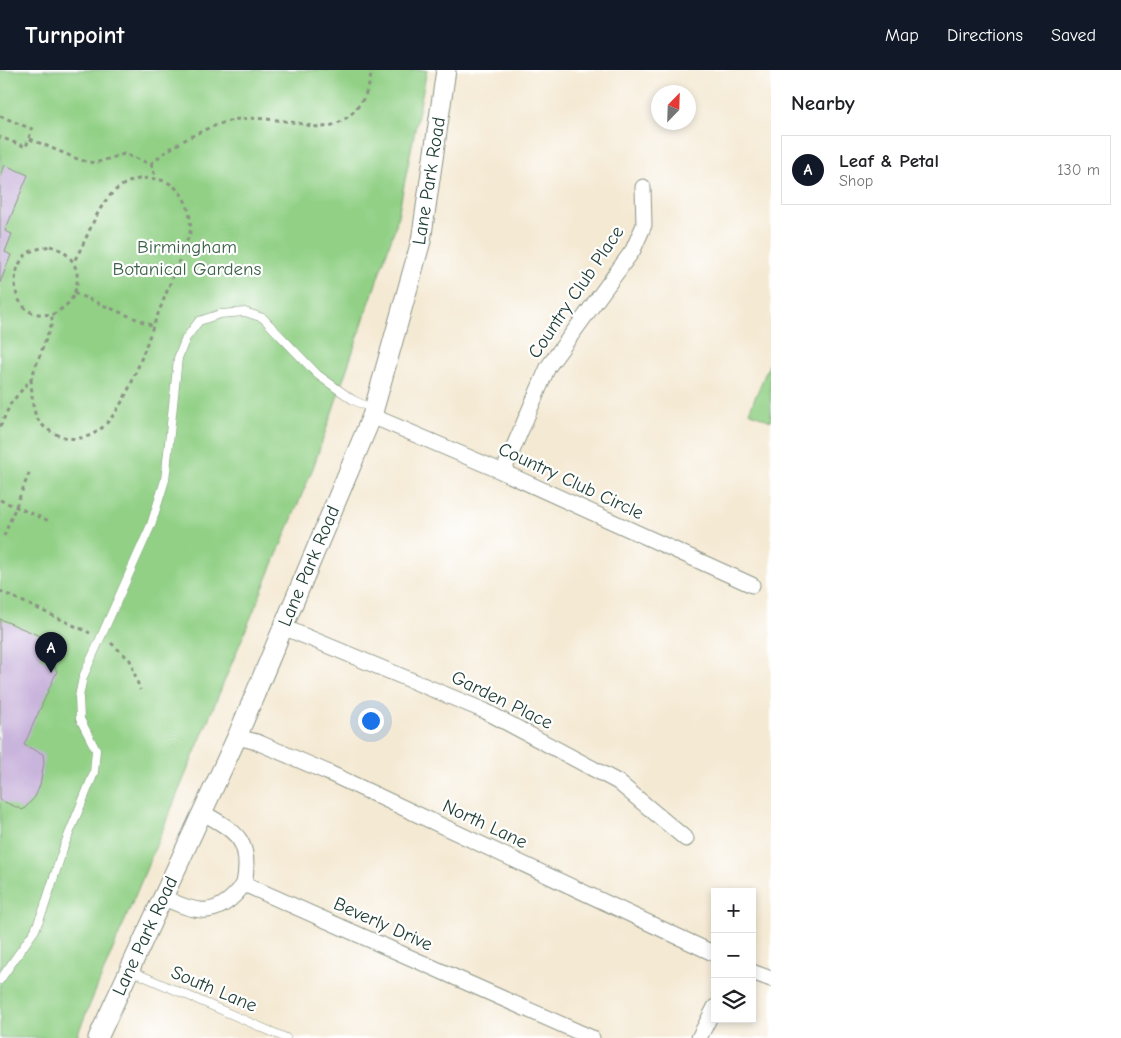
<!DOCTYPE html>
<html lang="en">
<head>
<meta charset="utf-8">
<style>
  :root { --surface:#fff; --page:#f6f6f6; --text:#202124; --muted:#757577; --line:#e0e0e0; --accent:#111827 }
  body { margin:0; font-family:"Comic Neue",sans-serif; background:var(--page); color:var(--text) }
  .controls { position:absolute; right:15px; bottom:15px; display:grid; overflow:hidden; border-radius:0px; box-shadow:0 2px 8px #0003 }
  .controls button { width:45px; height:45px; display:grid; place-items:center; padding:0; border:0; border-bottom:1px solid var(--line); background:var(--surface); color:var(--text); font:25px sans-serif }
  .compass { position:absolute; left:651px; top:15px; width:45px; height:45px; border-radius:50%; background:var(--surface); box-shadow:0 2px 8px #0003; rotate:23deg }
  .you { position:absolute; left:370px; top:650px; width:18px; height:18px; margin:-12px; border:4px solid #fff; border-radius:50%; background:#1a73e8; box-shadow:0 0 0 8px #1a73e833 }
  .badge { display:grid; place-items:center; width:32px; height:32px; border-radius:50%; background:var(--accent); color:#fff; font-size:16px; font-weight:700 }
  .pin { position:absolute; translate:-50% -41px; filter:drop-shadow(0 1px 2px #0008) }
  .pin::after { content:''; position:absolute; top:26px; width:18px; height:15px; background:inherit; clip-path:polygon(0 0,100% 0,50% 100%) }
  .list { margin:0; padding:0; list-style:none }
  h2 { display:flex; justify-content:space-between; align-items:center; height:65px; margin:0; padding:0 20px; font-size:21px }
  h2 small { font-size:16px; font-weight:400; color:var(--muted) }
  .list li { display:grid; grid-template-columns:32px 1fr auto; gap:15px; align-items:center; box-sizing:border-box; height:70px; margin:0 10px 10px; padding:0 10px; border:1px solid var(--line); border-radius:0px }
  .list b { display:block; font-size:19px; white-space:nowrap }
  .list p { margin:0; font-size:16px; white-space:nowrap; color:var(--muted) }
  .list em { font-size:16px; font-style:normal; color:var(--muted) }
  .icon { flex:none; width:28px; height:28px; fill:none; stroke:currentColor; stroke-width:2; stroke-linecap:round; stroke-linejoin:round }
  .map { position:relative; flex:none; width:771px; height:968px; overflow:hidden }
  header { display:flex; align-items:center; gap:30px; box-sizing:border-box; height:70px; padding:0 25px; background:var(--accent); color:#fff }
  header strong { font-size:24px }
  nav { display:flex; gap:28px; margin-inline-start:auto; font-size:18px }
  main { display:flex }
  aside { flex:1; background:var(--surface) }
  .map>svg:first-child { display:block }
  .green { fill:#92d086; stroke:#58865d }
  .building { fill:#c9b4dc }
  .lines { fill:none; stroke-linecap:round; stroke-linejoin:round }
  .service-casing { stroke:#8a9384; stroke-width:9 }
  .minor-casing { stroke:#8a9384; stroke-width:17 }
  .tertiary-casing { stroke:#8a9384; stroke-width:21 }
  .path { stroke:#8a9384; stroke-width:3; stroke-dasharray:4 4; stroke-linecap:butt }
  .service { stroke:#fff; stroke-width:8 }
  .minor { stroke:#fff; stroke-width:15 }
  .tertiary { stroke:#fff; stroke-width:19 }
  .labels { text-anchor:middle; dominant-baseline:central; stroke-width:4.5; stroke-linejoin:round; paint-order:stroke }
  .street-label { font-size:19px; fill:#1f3d34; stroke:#fff }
  .park-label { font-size:19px; fill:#3c6248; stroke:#fff }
</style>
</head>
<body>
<header>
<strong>Turnpoint</strong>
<nav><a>Map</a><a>Directions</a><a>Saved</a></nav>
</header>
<main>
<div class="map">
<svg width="771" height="968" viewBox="0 0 771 968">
  <rect width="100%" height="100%" fill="#fff"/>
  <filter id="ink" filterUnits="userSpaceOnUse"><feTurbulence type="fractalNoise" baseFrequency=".02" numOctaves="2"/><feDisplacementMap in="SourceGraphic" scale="10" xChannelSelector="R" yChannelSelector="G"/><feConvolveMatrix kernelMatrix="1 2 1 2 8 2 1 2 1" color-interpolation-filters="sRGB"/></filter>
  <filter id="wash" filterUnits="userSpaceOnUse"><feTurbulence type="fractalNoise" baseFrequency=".0096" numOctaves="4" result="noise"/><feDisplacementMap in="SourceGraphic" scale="20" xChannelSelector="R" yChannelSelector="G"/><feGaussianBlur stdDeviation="1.12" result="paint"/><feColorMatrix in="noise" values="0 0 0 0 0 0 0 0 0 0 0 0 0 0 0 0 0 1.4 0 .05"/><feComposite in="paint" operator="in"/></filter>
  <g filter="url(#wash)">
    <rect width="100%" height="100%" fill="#f4e9d3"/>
    <!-- green -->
    <g class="green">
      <path d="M 0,0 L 427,0 L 396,155 L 313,398 L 76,968 L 0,968 Z"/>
      <path d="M 771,290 L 771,351 L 749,342 Z"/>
    </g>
    <g id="blocks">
      <!-- building -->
      <g class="building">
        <path d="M 5,95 L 28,105 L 5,161 L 12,164 L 5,182 L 11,185 L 0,213 L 0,108 Z"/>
        <path d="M 0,549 L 47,569 L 40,588 L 53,594 L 57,601 L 24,675 L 43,684 L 44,693 L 40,715 L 35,727 L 23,740 L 0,730 Z"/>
      </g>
    </g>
  </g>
  <g filter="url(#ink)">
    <use href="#blocks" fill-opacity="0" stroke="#8a9384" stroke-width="1"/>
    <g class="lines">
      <!-- service casing -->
      <g class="service-casing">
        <g id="service">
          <path d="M 129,900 L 286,968"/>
          <path d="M 0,910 L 35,860 L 44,838 L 64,776 L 94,703 L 96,680 L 80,649 L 79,627 L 83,607 L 151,455 L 165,410 L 178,288 L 186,268 L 199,251 L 220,244 L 245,242 L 263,248 L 318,305 L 353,330 L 373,339"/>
        </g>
      </g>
      <!-- minor casing -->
      <g class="minor-casing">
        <g id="minor">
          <path d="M 372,346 L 503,402 L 752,515"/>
          <path d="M 503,402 L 548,297 L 633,180 L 644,155 L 643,117"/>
          <path d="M 283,557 L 485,641 L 618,712 L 686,769"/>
          <path d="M 237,667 L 257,672 L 327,702 L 715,884"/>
          <path d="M 203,743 C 238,762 252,772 244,814 L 592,968"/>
          <path d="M 163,827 C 198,845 219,848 244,814"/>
          <path d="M 752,902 L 771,909"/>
          <path d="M 699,968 L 715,937"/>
        </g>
      </g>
      <!-- tertiary casing -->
      <g class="tertiary-casing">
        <path id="tertiary" d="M 98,968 L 237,667 L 372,346 L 421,171 L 446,0"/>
      </g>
      <!-- path -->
      <g class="path">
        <path d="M 0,46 L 32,59 L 26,77 L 0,67"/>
        <path d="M 30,69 L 80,90 L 95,93 L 124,84 L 151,94 L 156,109"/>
        <path d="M 151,94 C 169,76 214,52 239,49 C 256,47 280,50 297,53 C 305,54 316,58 323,57 C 351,54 371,26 371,0"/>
        <path d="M 50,176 C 73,182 84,203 73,226 C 69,235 60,240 52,245 C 45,244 35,245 29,241 C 10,229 11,197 28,183 C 34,179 43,178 50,176 Z"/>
        <path d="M 74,223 L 153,256"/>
        <path d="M 31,309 C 33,335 30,353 58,365 C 72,371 86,369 98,361 C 127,339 141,287 154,254 C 166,224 178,193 190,163 C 192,146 187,126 172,115 C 164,109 150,107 139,109 C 99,117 93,161 74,191"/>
        <path d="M 0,357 L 11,333 L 31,309 L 52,253 L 52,245"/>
        <path d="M 0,430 L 49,451"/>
        <path d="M 4,466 L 30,401"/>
        <path d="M 0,521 L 90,563"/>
        <path d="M 111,573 L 130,590 L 140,620"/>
      </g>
      <!-- service -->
      <use href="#service" class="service"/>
      <!-- minor -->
      <use href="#minor" class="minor"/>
      <!-- tertiary -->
      <use href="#tertiary" class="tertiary"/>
    </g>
  </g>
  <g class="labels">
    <!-- street labels -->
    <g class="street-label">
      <text transform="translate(429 111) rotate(-81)">Lane Park Road</text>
      <text transform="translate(576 222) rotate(-56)">Country Club Place</text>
      <text transform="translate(571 411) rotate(25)">Country Club Circle</text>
      <text transform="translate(309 496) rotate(-67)">Lane Park Road</text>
      <text transform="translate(502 630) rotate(26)">Garden Place</text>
      <text transform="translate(485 754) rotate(25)">North Lane</text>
      <text transform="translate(383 854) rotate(24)">Beverly Drive</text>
      <text transform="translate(145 866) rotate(-65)">Lane Park Road</text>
      <text transform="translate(214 919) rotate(23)">South Lane</text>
    </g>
    <!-- park labels -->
    <g class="park-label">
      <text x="187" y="177">Birmingham<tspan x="187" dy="22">Botanical Gardens</tspan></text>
    </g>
  </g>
</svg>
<div class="controls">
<button>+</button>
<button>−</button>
<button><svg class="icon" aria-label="layers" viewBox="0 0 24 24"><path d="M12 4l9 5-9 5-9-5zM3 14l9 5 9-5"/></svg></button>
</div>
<svg class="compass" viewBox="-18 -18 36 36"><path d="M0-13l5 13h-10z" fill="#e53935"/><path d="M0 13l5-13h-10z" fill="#757577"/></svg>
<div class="you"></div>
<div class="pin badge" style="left:51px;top:603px">A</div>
</div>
<aside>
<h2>Nearby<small></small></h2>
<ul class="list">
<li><span class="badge">A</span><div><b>Leaf &amp; Petal</b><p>Shop</p></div><em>130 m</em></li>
</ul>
</aside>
</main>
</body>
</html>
